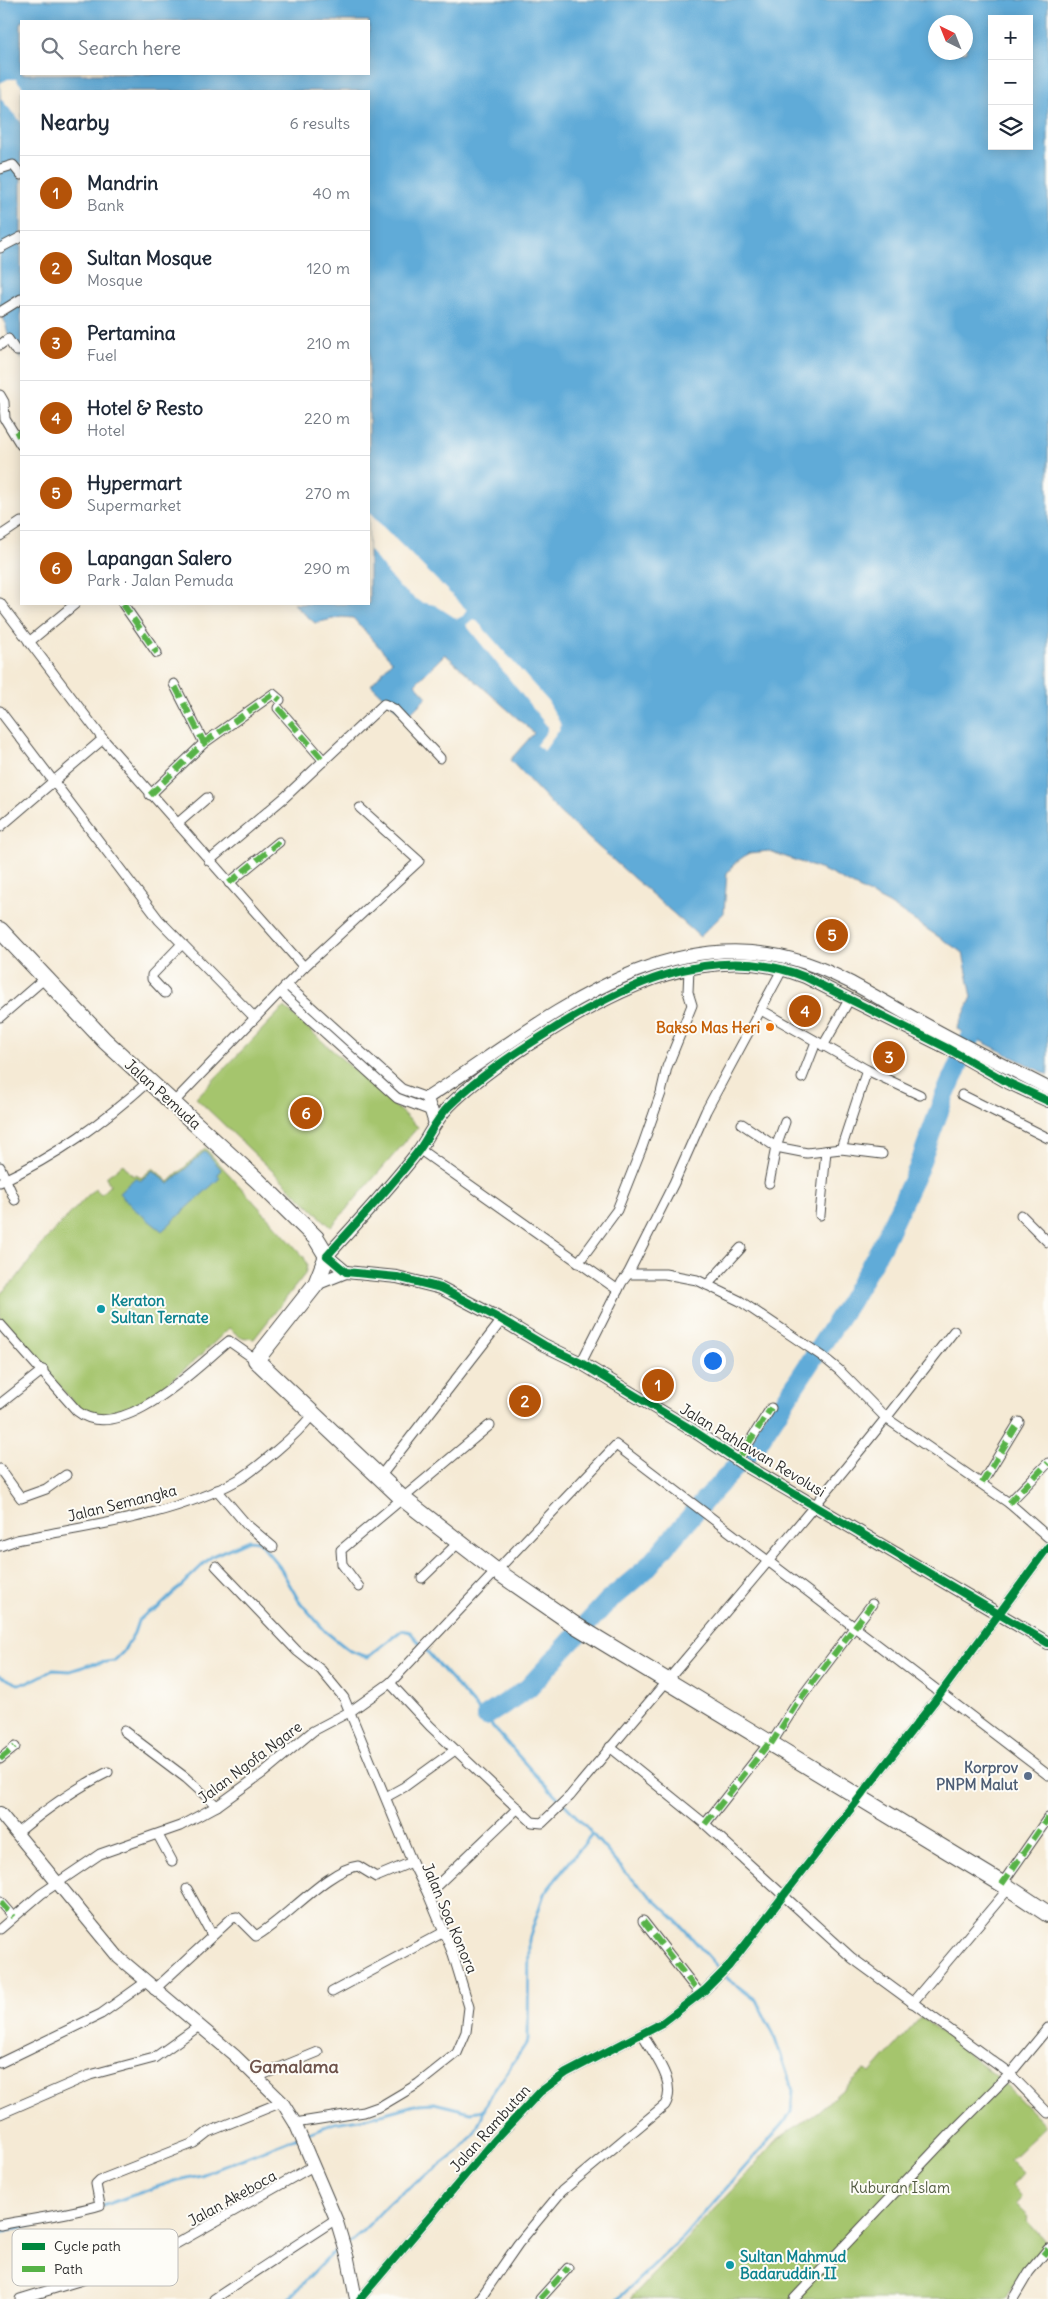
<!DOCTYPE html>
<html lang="en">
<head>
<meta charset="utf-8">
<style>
  :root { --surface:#fff; --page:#f6f6f7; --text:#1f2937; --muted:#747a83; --line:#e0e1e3; --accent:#b45309 }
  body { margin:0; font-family:Delius,sans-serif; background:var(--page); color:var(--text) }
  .controls { position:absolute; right:15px; top:15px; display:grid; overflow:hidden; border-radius:0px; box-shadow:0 2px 12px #0003 }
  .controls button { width:45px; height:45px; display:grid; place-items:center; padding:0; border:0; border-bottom:1px solid var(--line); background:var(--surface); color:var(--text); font:25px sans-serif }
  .compass { position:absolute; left:928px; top:15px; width:45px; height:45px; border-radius:50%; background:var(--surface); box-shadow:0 2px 12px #0003; rotate:317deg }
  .you { position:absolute; left:712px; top:1360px; width:18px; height:18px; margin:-12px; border:4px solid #fff; border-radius:50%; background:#1a73e8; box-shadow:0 0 0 8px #1a73e833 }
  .badge { display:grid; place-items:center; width:32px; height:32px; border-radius:50%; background:var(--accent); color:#fff; font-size:16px; font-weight:700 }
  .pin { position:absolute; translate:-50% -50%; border:2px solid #fff; box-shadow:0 1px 5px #0006 }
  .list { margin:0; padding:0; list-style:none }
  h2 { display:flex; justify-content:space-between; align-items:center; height:65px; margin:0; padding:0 20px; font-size:21px }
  h2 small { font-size:16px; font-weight:400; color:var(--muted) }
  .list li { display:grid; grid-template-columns:32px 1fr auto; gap:15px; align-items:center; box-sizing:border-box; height:75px; padding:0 20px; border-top:1px solid var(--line) }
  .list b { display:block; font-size:19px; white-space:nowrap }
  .list p { margin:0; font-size:16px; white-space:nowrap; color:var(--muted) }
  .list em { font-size:16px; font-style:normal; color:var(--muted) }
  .icon { flex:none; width:28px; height:28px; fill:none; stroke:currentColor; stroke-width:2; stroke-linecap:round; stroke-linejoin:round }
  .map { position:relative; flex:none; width:1048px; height:2299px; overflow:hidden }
  .search { position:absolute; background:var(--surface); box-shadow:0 2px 12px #0003; left:20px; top:20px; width:350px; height:55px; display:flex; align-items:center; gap:12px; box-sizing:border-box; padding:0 18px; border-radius:0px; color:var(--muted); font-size:19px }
  .panel { position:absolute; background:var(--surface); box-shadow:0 2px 12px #0003; left:20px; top:90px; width:350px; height:515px; border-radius:0px }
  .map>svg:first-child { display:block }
  .green { fill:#a5c56d; stroke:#68784c }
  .water { fill:#60abd8; stroke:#466b82; fill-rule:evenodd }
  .pier { fill:#f5ead5 }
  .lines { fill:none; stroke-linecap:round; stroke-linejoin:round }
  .stream { stroke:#60abd8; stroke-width:3 }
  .river { stroke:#60abd8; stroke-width:20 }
  .street-casing { stroke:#494844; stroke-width:11 }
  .secondary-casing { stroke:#494844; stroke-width:14 }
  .highway-casing { stroke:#494844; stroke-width:18 }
  .street { stroke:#fff; stroke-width:9 }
  .secondary { stroke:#fff; stroke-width:12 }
  .highway { stroke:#fff; stroke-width:16 }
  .quiet { stroke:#56b246; stroke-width:6; stroke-dasharray:12 6; stroke-linecap:butt }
  .cycleway-casing { stroke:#fdfcf7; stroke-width:11 }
  .cycleway { stroke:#00873e; stroke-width:8 }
  .food-dot { fill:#e8710a; stroke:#fdfcf7; stroke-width:2 }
  .culture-dot { fill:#0f9aa8; stroke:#fdfcf7; stroke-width:2 }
  .service-dot { fill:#5c6f8a; stroke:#fdfcf7; stroke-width:2 }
  .labels { text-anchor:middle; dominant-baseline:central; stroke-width:4; stroke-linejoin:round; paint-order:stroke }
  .food-label { font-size:15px; font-weight:bold; fill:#c56008; stroke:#fdfcf7; text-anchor:end }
  .street-label { font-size:15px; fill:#2b2b2b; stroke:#fdfcf7 }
  .culture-label { font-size:15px; font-weight:bold; fill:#0d838f; stroke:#fdfcf7; text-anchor:start }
  .service-label { font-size:15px; font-weight:bold; fill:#4e5e75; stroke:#fdfcf7; text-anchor:end }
  .park-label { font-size:15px; fill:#50593f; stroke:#fdfcf7 }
  .quarter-label { font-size:18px; font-weight:bold; fill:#6e534b; stroke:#fdfcf7 }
  .key { fill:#fdfcf7; stroke:#bebdba; stroke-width:1 }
  .key-label { font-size:14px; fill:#2b2b2b }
</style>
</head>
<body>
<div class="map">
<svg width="1048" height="2299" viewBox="0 0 1048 2299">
  <rect width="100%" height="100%" fill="#fdfcf7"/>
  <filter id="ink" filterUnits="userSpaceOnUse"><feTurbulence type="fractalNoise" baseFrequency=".02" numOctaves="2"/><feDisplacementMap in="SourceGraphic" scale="10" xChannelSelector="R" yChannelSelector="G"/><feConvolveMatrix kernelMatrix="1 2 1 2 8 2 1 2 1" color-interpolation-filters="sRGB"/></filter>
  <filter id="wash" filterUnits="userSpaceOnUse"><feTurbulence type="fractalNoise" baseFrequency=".0096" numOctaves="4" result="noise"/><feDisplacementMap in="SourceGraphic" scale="20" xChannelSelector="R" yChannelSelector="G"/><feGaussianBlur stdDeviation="1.12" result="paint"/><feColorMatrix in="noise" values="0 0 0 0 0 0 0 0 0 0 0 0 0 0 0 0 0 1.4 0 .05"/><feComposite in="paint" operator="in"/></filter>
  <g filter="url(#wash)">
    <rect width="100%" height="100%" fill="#f5ead5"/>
    <!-- green -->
    <g class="green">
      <path d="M 284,1007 L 418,1127 L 331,1227 L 196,1098 Z"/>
      <path d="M 205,1148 L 304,1257 L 307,1265 L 305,1274 L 254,1339 L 240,1337 L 229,1328 C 206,1351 121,1434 86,1413 C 75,1407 66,1393 57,1383 C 38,1361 19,1338 0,1316 L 0,1294 L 16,1279 L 47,1238 L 95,1188 L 101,1194 L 110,1185 L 106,1177 L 123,1164 L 133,1176 L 136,1174 L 141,1178 L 153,1168 L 169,1182 Z"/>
      <path d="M 921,2017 L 1000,2079 L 1046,2126 L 1010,2160 L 1023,2173 L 1012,2185 L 1022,2197 L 1016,2204 L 1028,2216 L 1026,2220 L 1046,2242 L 1019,2274 L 1006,2299 L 630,2299 L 746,2175 L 775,2141 L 817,2112 L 865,2070 L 871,2073 Z"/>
    </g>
    <!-- water -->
    <g class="water">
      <path d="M 0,0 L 1048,0 L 1048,1075 L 957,1029 L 972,997 L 963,953 L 889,904 L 825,871 L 769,851 L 749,853 L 736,862 L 727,873 L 724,913 L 700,937 L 559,812 L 510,760 L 534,733 L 445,654 L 415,684 L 427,697 L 406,718 L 371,685 L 392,661 L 353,618 L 342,617 L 315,623 L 293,604 L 369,604 L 369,91 L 21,91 L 21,360 L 10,340 L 0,306 ZM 992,19 L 1029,19 L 1029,146 L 992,146 ZM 21,21 L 369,21 L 369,74 L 21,74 ZM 936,22 L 966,22 L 966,52 L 936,52 Z"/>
      <path d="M 205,1151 L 221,1169 L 218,1175 L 220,1178 L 162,1231 L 133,1208 L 119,1193 L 136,1177 L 140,1181 L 153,1170 L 169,1184 Z"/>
    </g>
    <!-- pier -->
    <g class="pier">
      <path d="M 8,79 L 16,79 L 26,91 L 21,91 L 21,122 L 1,99 L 0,83 Z"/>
      <path d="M 369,513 L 467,610 L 463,616 L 457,619 L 435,605 L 420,602 L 399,587 L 369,550 Z"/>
      <path d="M 473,619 L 476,620 L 548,701 L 561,725 L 560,729 L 544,751 L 536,745 L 547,731 L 547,726 L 466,625 Z"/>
    </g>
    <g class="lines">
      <!-- stream -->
      <g class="stream">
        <path d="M 0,1676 L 18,1684 L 27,1683 L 53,1670 L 70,1671 L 92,1664 L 114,1661 L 123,1652 L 134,1633 L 138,1621 L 148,1612 L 157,1609 L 212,1556 L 249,1540 L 258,1541 L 279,1566 L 299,1601 L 326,1632 L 350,1651 L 368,1657 L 402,1630 L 410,1632 L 530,1769 L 580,1820 L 626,1873 L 677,1921 L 728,1979 L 756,2000 L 774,2035 L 793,2091 L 791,2112 L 784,2123 L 683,2237 L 618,2299"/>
        <path d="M 304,2135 L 334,2123 L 366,2118 L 419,2104 L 434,2103 L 471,2112 L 484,2110 L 491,2095 L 528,2041 L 529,1939 L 544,1894 L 591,1835"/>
        <path d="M 102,2206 L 174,2181 L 201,2175 L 298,2137"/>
        <path d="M 0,2233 L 67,2217"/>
        <path d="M 347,2244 C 365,2232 377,2214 394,2199 C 425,2172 473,2154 484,2110"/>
        <path d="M 288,2299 L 330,2255 L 341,2248"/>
      </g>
      <!-- river -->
      <path class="river" d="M 486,1716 L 528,1688 L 607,1602 L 646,1569 L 704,1501 L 756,1445 L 850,1301 L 881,1247 L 918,1169 L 944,1097 L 971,1037"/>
    </g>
  </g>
  <g filter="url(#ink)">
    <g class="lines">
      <!-- street casing -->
      <g class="street-casing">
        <g id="street">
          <path d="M 0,169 L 13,165 L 21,175"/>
          <path d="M 0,248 L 21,237"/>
          <path d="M 0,312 L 21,299"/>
          <path d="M 0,345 L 8,339 L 16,351 L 21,351"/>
          <path d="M 0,395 L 4,402 L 5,419 L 21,445"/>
          <path d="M 0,536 L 21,522"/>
          <path d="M 0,603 L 103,739 L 304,967"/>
          <path d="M 123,604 L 157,653"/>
          <path d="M 29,642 L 75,604"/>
          <path d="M 278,708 L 324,761"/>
          <path d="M 0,711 L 159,920 L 254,1017"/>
          <path d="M 204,743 L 273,694 L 280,700"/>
          <path d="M 150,795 L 204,743 L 174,684"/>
          <path d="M 177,824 L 207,798"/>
          <path d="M 0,827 L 103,739"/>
          <path d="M 209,861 L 285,797 L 384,704 L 394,709 L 440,758"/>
          <path d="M 229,883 L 279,842"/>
          <path d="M 287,985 L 402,1089 L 427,1098"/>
          <path d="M 280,992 L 397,1098 L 429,1110 L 433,1110"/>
          <path d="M 165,993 L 152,979 L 152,975 L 182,944"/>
          <path d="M 761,1010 L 867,1070 L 920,1095"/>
          <path d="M 0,1017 L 45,978"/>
          <path d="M 823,1046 L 849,1000"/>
          <path d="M 802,1078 L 816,1042"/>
          <path d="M 962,1095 L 1048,1138"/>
          <path d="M 174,1102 L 304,967 L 419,861 L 360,808"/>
          <path d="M 742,1124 L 776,1147 L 807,1153 L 841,1149 L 867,1070"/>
          <path d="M 419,1149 L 618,1290"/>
          <path d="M 841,1149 L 882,1154"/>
          <path d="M 0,1167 L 15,1200"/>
          <path d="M 0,1182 C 58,1155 102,1123 149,1081"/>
          <path d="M 769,1183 L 776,1147 L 785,1122"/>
          <path d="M 820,1215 L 826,1151"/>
          <path d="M 1021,1215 L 1048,1242"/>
          <path d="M 578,1263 L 617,1210 L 642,1147 L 661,1093 L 667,1067 L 692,1005 L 688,992 L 689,969"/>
          <path d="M 628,1274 L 674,1183 L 706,1111 L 783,968"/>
          <path d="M 707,1285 L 741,1248"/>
          <path d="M 0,1324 L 77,1411 C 120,1446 196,1367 229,1341 L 256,1360"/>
          <path d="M 581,1363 L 622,1282 L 628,1274 L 665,1274 L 697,1280 L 740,1301 L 822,1356 L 839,1370 L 886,1418 L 954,1331"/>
          <path d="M 0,1404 L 43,1370"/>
          <path d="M 738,1460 L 771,1408"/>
          <path d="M 0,1469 L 21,1498 L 46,1489 L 66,1475"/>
          <path d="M 379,1478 L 502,1320"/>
          <path d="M 982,1483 L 1019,1422"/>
          <path d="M 217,1490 L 246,1524 L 273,1547"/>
          <path d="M 1009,1503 L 1048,1463"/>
          <path d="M 0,1546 L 17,1540 C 91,1525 171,1517 238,1480 C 252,1472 265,1460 277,1450 C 290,1439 302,1428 312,1415"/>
          <path d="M 216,1566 L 297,1651 L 321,1670 L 344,1698 L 412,1862 L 428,1894 L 453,1954 L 469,2007 L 466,2032 L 457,2053 L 418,2084 L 381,2106 L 364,2112 L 295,2123"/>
          <path d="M 422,1578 L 457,1544"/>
          <path d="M 359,1587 L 342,1564 L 341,1550 L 490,1425"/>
          <path d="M 390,1683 L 430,1726 L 532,1822 L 542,1823 L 570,1796 C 675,1670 784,1546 886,1418 L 1009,1503 L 1048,1537"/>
          <path d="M 124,1731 L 186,1778 L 217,1806"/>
          <path d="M 771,1744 L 797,1703 L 872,1604"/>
          <path d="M 610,1747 L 705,1824 L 852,1958 L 1010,2074 L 1048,2113"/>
          <path d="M 0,1759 L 15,1747"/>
          <path d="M 386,1797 L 404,1787 L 455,1750"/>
          <path d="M 705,1824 L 769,1743"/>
          <path d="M 17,1833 C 46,1809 74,1789 108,1772"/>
          <path d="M 158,1835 L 172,1861"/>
          <path d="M 1002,1884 L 1048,1818"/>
          <path d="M 187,1889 L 212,1935"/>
          <path d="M 428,1894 L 518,1808"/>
          <path d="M 0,1902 L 13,1917"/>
          <path d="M 643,1921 L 700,1994"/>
          <path d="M 0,1929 L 41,1894 L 100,1854 L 180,1826 L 217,1806 L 264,1772 L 313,1731 L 351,1711 L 390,1683 L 616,1445 L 1048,1775"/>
          <path d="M 154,1990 L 232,1918 L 237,1917 L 256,1936 C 284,1921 328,1869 358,1866 L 376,1877 L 412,1862"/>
          <path d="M 332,1992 L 444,1932"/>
          <path d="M 912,2003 L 1009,1888"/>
          <path d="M 0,2063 L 101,2014 L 146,1982"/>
          <path d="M 257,2077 L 318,2052"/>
          <path d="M 0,2114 L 90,2075 L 154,2058 L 199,2026"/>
          <path d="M 0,2225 C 34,2218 67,2215 100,2205 L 96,2184 L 100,2180 L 194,2143 L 208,2132 L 282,2102"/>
          <path d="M 20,2299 L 79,2281 L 167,2249 L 313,2166"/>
          <path d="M 214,2299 L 336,2219"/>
          <path d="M 360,2299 L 495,2140 L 540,2092 L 566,2073 L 662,2023 L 705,1990 L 728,1967 L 940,1694 L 1048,1547"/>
          <path d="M 480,2299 L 518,2244 L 562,2191 L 665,2105 C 678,2083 653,2054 643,2035"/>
          <path d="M 540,2299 L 568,2268"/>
          <path d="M 794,2299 L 954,2130 L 1010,2074 L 1048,2028"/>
          <path d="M 1013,2299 L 1029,2272 L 1048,2249"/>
        </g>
      </g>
      <!-- secondary casing -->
      <g class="secondary-casing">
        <g id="secondary">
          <path d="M 1048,1101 L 1009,1083 L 947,1048 L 805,977 C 712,939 617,988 539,1038 C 507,1058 476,1079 449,1106 C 436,1119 429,1136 419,1150 C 391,1187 358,1221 327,1256 L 346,1272 L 397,1277 L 441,1288 L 502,1320 L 544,1345 L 581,1363 L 694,1431 L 745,1465 L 1048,1643"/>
          <path d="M 435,1124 L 427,1098 C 540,1026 662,914 806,963 C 844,976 879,999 914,1018 C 958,1043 1003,1065 1048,1088"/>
          <path d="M 316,1284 L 346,1272"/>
          <path d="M 0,1813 L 119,1958 L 234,2055 L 282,2102 L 295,2123 L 336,2219 L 348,2259 L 356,2299"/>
        </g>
      </g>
      <!-- highway casing -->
      <g class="highway-casing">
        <path id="highway" d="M 0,930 L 105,1041 L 257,1180 L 316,1238 L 327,1256 L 316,1284 L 256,1360 L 402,1498 L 495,1570 L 575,1625 L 1009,1888 L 1048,1914"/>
      </g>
      <!-- street -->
      <use href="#street" class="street"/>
      <!-- secondary -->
      <use href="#secondary" class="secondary"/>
      <!-- highway -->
      <use href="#highway" class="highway"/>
      <!-- quiet -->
      <g class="quiet">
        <path d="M 15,435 L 21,432"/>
        <path d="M 123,604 L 157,653"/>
        <path d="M 278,708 L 324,761"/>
        <path d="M 204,743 L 273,694 L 280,700"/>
        <path d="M 150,795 L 204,743 L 174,684"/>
        <path d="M 229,883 L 279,842"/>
        <path d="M 738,1460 L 771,1408"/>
        <path d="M 982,1483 L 1019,1422"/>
        <path d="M 1009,1503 L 1048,1463"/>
        <path d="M 771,1744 L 797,1703 L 872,1604"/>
        <path d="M 0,1759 L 15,1747"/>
        <path d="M 705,1824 L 769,1743"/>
        <path d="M 1002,1884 L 1048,1818"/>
        <path d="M 0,1902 L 13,1917"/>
        <path d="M 643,1921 L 700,1994"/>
        <path d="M 1043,2255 L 1048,2249"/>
        <path d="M 540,2299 L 568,2268"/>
      </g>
      <!-- cycleway casing -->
      <g class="cycleway-casing">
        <g id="cycleway">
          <path d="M 1048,1101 L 1009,1083 L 947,1048 L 805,977 C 712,939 617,988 539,1038 C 507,1058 476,1079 449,1106 C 436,1119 429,1136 419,1150 C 391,1187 358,1221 327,1256 L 346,1272 L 397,1277 L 441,1288 L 502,1320 L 544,1345 L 581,1363 L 694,1431 L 745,1465 L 1048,1643"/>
          <path d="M 360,2299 L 495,2140 L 540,2092 L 566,2073 L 662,2023 L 705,1990 L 728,1967 L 940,1694 L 1048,1547"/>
        </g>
      </g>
      <!-- cycleway -->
      <use href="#cycleway" class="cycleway"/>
    </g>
  </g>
  <!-- markers -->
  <circle class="food-dot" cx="770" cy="1027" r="5"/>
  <g class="culture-dot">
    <circle cx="101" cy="1309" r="5"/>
    <circle cx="730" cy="2265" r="5"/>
  </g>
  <circle class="service-dot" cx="1028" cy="1776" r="5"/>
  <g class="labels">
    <!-- food labels -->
    <g class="food-label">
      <text x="760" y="1027">Bakso Mas Heri</text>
    </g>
    <!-- street labels -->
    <g class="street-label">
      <text transform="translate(163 1094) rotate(42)">Jalan Pemuda</text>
      <text transform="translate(753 1450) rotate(31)">Jalan Pahlawan Revolusi</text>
      <text transform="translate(122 1503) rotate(-14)">Jalan Semangka</text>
      <text transform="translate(250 1762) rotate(-37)">Jalan Ngofa Ngare</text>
      <text transform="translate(450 1918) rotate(67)">Jalan Soa Konora</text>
      <text transform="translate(490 2128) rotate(-48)">Jalan Rambutan</text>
      <text transform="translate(232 2198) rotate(-29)">Jalan Akeboca</text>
    </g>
    <!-- culture labels -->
    <g class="culture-label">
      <text x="111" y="1300">Keraton<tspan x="111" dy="17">Sultan Ternate</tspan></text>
      <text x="740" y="2256">Sultan Mahmud<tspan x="740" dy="17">Badaruddin II</tspan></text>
    </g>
    <!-- service labels -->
    <g class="service-label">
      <text x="1018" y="1767">Korprov<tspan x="1018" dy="17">PNPM Malut</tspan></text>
    </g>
    <!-- park labels -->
    <g class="park-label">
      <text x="900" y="2187">Kuburan Islam</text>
    </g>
    <!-- quarter labels -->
    <g class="quarter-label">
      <text x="294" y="2066">Gamalama</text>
    </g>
  </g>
  <!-- legend -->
  <rect x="12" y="2229" width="166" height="57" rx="8" class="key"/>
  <rect x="22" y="2243" width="23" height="7" fill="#00873e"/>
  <rect x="22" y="2266" width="23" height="6" fill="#56b246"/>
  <g class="key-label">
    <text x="54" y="2251">Cycle path</text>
    <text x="54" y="2274">Path</text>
  </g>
</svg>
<div class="controls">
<button>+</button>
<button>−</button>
<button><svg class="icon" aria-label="layers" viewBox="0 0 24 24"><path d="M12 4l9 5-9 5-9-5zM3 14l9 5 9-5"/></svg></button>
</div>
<svg class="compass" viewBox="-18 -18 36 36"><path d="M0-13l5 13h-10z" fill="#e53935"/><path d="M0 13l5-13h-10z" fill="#747a83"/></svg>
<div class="you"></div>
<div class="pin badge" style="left:658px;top:1385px">1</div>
<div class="pin badge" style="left:525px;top:1401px">2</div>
<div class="pin badge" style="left:889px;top:1057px">3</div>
<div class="pin badge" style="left:805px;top:1011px">4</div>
<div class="pin badge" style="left:832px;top:935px">5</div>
<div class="pin badge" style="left:306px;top:1113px">6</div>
<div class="search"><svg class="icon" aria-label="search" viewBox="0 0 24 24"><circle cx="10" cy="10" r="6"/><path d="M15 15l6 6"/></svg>Search here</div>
<section class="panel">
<h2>Nearby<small>6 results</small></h2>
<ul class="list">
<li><span class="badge">1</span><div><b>Mandrin</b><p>Bank</p></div><em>40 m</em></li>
<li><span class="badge">2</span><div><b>Sultan Mosque</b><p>Mosque</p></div><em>120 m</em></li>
<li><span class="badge">3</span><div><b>Pertamina</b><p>Fuel</p></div><em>210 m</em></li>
<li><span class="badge">4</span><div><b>Hotel &amp; Resto</b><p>Hotel</p></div><em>220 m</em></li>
<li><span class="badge">5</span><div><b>Hypermart</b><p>Supermarket</p></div><em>270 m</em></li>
<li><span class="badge">6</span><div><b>Lapangan Salero</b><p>Park · Jalan Pemuda</p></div><em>290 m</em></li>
</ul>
</section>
</div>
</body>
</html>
